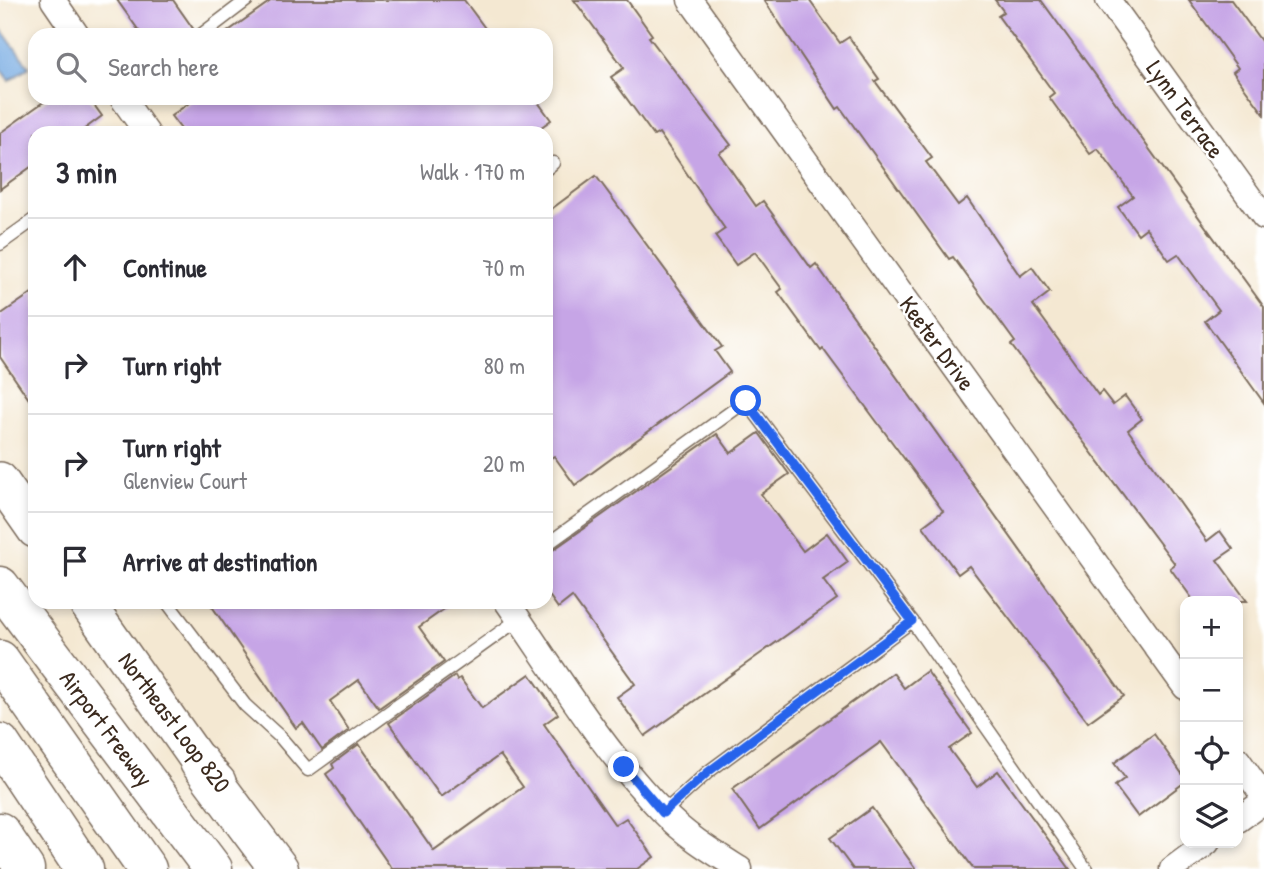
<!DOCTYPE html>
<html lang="en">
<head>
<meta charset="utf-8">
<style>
  :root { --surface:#fff; --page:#f7f7f7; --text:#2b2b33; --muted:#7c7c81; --line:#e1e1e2 }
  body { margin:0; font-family:"Patrick Hand",sans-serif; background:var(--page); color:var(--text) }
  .controls { position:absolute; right:21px; bottom:21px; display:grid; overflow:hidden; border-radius:14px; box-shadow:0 4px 10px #0003 }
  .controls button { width:63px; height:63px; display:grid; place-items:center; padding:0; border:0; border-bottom:2px solid var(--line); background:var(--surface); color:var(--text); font:35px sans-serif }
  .stop { position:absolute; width:21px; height:21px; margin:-16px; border:5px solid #2563eb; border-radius:50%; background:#fff }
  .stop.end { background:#2563eb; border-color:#fff; box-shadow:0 2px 7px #0008 }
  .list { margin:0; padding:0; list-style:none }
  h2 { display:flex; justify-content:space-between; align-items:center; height:91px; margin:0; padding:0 28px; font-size:30px }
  h2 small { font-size:23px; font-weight:400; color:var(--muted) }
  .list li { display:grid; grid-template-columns:46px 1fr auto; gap:21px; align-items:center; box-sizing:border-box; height:98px; padding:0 28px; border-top:2px solid var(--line) }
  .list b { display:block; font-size:26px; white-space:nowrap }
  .list p { margin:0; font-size:23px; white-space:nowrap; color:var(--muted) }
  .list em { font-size:23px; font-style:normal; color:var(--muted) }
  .icon { flex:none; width:38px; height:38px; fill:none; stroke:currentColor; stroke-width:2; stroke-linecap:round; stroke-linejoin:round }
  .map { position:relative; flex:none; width:1264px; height:869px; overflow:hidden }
  .search { position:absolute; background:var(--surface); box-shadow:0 4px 10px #0003; left:28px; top:28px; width:525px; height:77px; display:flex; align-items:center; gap:18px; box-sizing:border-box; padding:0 24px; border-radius:21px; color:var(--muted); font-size:26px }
  .panel { position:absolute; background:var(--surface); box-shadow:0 4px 10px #0003; left:28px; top:126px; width:525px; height:483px; border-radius:21px }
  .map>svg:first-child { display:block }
  .water { fill:#73a9e1; stroke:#576a80; stroke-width:2 }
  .building { fill:#c6a5e6 }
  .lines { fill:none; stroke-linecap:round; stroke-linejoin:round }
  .lane-casing { stroke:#7c6c5d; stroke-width:15 }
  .street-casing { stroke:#7c6c5d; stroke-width:27 }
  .secondary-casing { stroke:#7c6c5d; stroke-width:38 }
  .highway-casing { stroke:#7c6c5d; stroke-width:41 }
  .lane { stroke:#fff; stroke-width:12 }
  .street { stroke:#fff; stroke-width:24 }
  .secondary { stroke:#fff; stroke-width:35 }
  .highway { stroke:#fff; stroke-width:38 }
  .route { stroke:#2563eb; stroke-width:9 }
  .labels { text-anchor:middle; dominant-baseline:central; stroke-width:5; stroke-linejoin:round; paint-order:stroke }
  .street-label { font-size:24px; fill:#3b2a1e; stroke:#fff }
</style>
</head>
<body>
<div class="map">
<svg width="1264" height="869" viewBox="0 0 1264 869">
  <rect width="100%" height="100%" fill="#fff"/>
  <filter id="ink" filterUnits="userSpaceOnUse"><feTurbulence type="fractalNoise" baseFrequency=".0143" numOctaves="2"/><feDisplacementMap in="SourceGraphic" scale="14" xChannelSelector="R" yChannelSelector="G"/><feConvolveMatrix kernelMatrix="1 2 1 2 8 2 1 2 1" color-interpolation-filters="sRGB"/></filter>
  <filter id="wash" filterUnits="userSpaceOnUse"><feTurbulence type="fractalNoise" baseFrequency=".00686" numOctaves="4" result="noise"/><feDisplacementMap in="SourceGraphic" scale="28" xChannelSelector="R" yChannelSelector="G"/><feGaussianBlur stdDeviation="1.57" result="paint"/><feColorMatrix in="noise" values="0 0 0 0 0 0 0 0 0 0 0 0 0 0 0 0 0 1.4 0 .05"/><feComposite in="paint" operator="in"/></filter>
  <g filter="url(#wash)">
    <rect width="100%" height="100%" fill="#f4e8d2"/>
    <!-- water -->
    <path class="water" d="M 0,28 L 29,67 L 9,81 L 0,68 Z"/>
    <g id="blocks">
      <!-- building -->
      <g class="building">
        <path d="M 117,0 L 173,0 L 194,30 L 192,35 L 142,35 Z"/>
        <path d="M 272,0 L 464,0 L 490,35 L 223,35 Z"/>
        <path d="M 574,0 L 627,0 L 652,35 L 649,37 L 731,145 L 719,153 L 756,206 L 763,201 L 811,268 L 816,264 L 1124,696 L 1088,722 L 969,566 L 958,574 L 923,526 L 943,511 L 823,349 L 821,351 L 778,292 L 782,289 L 755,252 L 736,265 L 715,236 L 725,229 L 659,133 L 654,136 L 611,77 L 624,68 Z"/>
        <path d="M 764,0 L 809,0 L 840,43 L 849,37 L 879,79 L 875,81 L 932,158 L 926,162 L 958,205 L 967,198 L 1020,276 L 1032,267 L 1050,292 L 1033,305 L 1098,395 L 1102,391 L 1113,405 L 1125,396 L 1142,419 L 1128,430 L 1207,541 L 1220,531 L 1233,549 L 1217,560 L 1247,601 L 1194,601 L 1170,568 L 1175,564 L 1011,345 L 1015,342 L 953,257 L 949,259 L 840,107 L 837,109 Z"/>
        <path d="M 995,0 L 1041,0 L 1264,307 L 1264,403 L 1205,321 L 1219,310 L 1178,254 L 1169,260 L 1146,228 L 1138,234 L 1118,207 L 1133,196 L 1098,149 L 1090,154 L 1049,97 L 1054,93 L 998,16 L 1004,12 Z"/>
        <path d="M 1189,0 L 1231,0 L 1264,45 L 1264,114 L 1233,72 L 1238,68 Z"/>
        <path d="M 49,98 L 89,98 L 102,116 L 79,133 L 35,133 L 35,164 L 0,189 L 0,133 Z"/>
        <path d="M 196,98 L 535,98 L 551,120 L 533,133 L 184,133 L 171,116 Z"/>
        <path d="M 596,176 L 722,347 L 715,351 L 730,372 L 575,485 L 554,456 L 546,461 L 546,213 Z"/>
        <path d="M 35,291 L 35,408 L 0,357 L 0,315 Z"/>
        <path d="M 759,433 L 789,474 L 761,494 L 803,551 L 827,533 L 848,562 L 823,580 L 837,599 L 645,736 L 617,697 L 635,684 L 572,597 L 558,608 L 546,591 L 546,555 L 717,434 L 731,453 Z"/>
        <path d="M 209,602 L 454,602 L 419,627 L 444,662 L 379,708 L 359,680 L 330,701 L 349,730 L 322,750 L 303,723 L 296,728 Z"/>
        <path d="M 927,671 L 972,733 L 949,749 L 977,787 L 998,771 L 1070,869 L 974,869 L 881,742 L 760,829 L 732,789 L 893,673 L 904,688 Z"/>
        <path d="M 530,674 L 558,714 L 544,724 L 615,825 L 626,818 L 654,857 L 637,869 L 392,869 L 326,774 L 334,768 L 332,764 L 359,744 L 434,851 L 523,787 L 500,755 L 441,797 L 389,723 L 455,676 L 457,680 L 460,678 L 482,708 Z"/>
        <path d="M 1154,734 L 1185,778 L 1185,782 L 1138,817 L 1115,786 L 1125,778 L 1114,763 Z"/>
        <path d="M 872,808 L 916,869 L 853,869 L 830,838 Z"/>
      </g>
    </g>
  </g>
  <g filter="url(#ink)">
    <use href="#blocks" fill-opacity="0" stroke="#7c6c5d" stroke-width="2"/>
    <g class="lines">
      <!-- lane casing -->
      <g class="lane-casing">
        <g id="lane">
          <path d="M 201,35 L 247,0"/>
          <path d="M 546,169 L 553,163"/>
          <path d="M 0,244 L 35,219"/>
          <path d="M 546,545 L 746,401 L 912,621 L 708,772 L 663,813"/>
          <path d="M 167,602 L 245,705 L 281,738 L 308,770 L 519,619"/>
          <path d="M 912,621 L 1086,869"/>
        </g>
      </g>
      <!-- street casing -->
      <g class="street-casing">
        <g id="street">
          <path d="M 53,0 L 77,35"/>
          <path d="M 690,0 L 1185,687"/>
          <path d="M 1108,0 L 1264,217"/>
          <path d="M 122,98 L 147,133"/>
          <path d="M 507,602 C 556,673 603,751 663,812 C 686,836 713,852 740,869"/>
          <path d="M 1238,760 L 1264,797"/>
          <path d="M 1238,820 L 1264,801"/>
          <path d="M 1172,869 L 1207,843"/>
        </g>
      </g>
      <!-- secondary casing -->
      <g class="secondary-casing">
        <g id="secondary">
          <path d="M 0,480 L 35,530"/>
          <path d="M 86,602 L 199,762 L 218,782"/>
        </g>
      </g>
      <!-- highway casing -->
      <g class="highway-casing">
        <g id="highway">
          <path d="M 0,586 L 213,869"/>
          <path d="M 0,660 L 147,869"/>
          <path d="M 0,743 L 84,869"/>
          <path d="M 199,762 L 279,869"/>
          <path d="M 0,832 L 25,869"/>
        </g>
      </g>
      <!-- lane -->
      <use href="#lane" class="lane"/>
      <!-- street -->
      <use href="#street" class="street"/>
      <!-- secondary -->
      <use href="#secondary" class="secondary"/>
      <!-- highway -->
      <use href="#highway" class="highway"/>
    </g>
  </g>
  <g class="lines" filter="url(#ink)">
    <!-- route -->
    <path class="route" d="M 624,767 L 663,813 L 708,772 L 912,621 L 746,401"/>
  </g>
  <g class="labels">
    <!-- street labels -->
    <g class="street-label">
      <text transform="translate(1186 109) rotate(54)">Lynn Terrace</text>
      <text transform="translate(938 343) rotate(54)">Keeter Drive</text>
      <text transform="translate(175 722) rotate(53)">Northeast Loop 820</text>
      <text transform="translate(107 728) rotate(53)">Airport Freeway</text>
    </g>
  </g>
</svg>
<div class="controls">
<button>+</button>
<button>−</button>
<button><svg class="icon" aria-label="locate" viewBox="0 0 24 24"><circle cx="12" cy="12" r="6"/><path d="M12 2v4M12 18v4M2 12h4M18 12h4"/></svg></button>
<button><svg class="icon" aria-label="layers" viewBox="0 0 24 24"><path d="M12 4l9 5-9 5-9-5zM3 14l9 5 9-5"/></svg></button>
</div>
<div class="stop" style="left:746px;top:401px"></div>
<div class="stop end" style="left:624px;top:767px"></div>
<div class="search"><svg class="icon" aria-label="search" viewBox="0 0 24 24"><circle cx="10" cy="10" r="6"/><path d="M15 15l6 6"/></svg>Search here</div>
<section class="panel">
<h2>3 min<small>Walk · 170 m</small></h2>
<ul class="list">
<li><svg class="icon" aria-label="ahead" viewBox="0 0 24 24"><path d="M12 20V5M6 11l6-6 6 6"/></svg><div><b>Continue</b></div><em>70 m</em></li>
<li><svg class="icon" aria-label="right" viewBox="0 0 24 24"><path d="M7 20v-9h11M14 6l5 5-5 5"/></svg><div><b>Turn right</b></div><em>80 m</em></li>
<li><svg class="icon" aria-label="right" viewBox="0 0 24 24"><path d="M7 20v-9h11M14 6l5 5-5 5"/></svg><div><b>Turn right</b><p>Glenview Court</p></div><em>20 m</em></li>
<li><svg class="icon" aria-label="arrive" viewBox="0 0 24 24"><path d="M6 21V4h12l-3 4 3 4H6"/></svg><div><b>Arrive at destination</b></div></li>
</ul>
</section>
</div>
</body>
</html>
